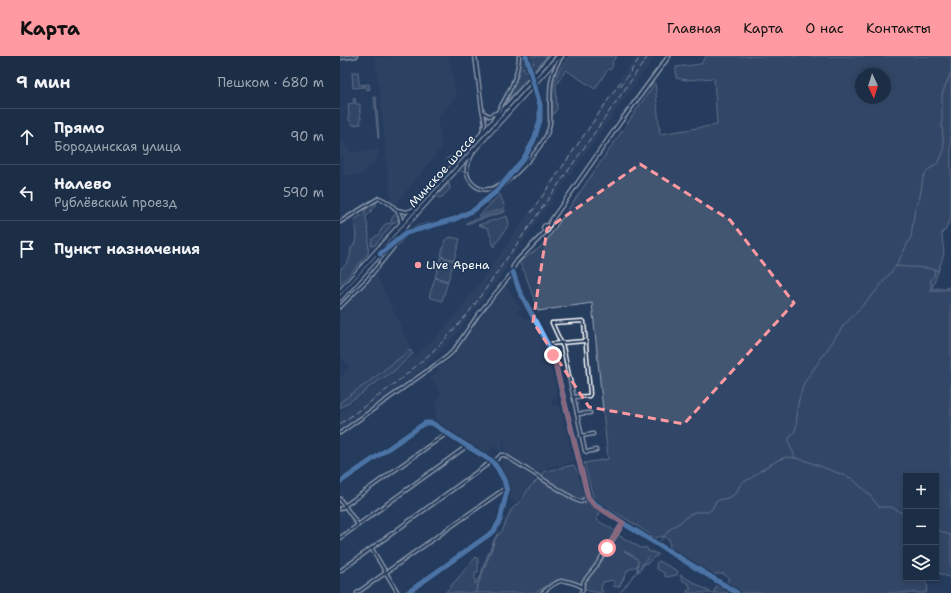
<!DOCTYPE html>
<html lang="ru">
<head>
<meta charset="utf-8">
<style>
  :root { --surface:#1c2e46; --page:#25364d; --text:#f1f3f6; --muted:#a0a8b3; --line:#3a4a5f; --accent:#ff9aa2 }
  body { margin:0; font-family:"Shantell Sans",sans-serif; background:var(--page); color:var(--text) }
  .controls { position:absolute; right:12px; bottom:12px; display:grid; overflow:hidden; border-radius:0px; box-shadow:0 2px 6px #0003 }
  .controls button { width:36px; height:36px; display:grid; place-items:center; padding:0; border:0; border-bottom:1px solid var(--line); background:var(--surface); color:var(--text); font:20px sans-serif }
  .compass { position:absolute; left:515px; top:12px; width:36px; height:36px; border-radius:50%; background:var(--surface); box-shadow:0 2px 6px #0003; rotate:176deg }
  .stop { position:absolute; width:12px; height:12px; margin:-9px; border:3px solid #ff9aa2; border-radius:50%; background:#fff }
  .stop.end { background:#ff9aa2; border-color:#fff; box-shadow:0 1px 4px #0008 }
  .list { margin:0; padding:0; list-style:none }
  h2 { display:flex; justify-content:space-between; align-items:center; height:52px; margin:0; padding:0 16px; font-size:17px }
  h2 small { font-size:13px; font-weight:400; color:var(--muted) }
  .list li { display:grid; grid-template-columns:26px 1fr auto; gap:12px; align-items:center; box-sizing:border-box; height:56px; padding:0 16px; border-top:1px solid var(--line) }
  .list b { display:block; font-size:15px; white-space:nowrap }
  .list p { margin:0; font-size:13px; white-space:nowrap; color:var(--muted) }
  .list em { font-size:13px; font-style:normal; color:var(--muted) }
  .icon { flex:none; width:22px; height:22px; fill:none; stroke:currentColor; stroke-width:2; stroke-linecap:round; stroke-linejoin:round }
  .map { position:relative; flex:none; width:611px; height:537px; overflow:hidden }
  header { display:flex; align-items:center; gap:24px; box-sizing:border-box; height:56px; padding:0 20px; background:var(--accent); color:#111 }
  header strong { font-size:19px }
  nav { display:flex; gap:22px; margin-inline-start:auto; font-size:14px }
  main { display:flex }
  aside { flex:1; background:var(--surface) }
  .map>svg:first-child { display:block }
  .built { fill:#344a68 }
  .green { fill:#425672; stroke:#a0aab8; fill-rule:evenodd }
  .lines { fill:none; stroke-linecap:round; stroke-linejoin:round }
  .stream { stroke:#a4aebb; stroke-width:1 }
  .minor-casing { stroke:#fff; stroke-width:5 }
  .tertiary-casing { stroke:#fff; stroke-width:5.5 }
  .trunk-casing { stroke:#fff; stroke-width:6 }
  .minor { stroke:#1d3557; stroke-width:2 }
  .tertiary { stroke:#1d3557; stroke-width:2.5 }
  .trunk { stroke:#1d3557; stroke-width:3.5 }
  .rail { stroke:#fff; stroke-width:1; stroke-dasharray:6 3; stroke-linecap:butt }
  .minor-bridge-casing { stroke:#fff; stroke-width:5; stroke-linecap:butt }
  .minor-bridge { stroke:#1d3557; stroke-width:2 }
  .cycleway-casing { stroke:#1d3557; stroke-width:8 }
  .cycleway { stroke:#7ab7fb; stroke-width:5 }
  .route { stroke:#ff9aa2; stroke-width:5 }
  .marked { fill:none; stroke:#ff9aa2; stroke-width:3; stroke-dasharray:8 5; stroke-linejoin:round }
  .poi-dot { fill:#ff9aa2; stroke:#1d3557; stroke-width:1.5 }
  .labels { text-anchor:middle; dominant-baseline:central; stroke-width:3; stroke-linejoin:round; paint-order:stroke }
  .street-label { font-size:12px; fill:#fff; stroke:#1d3557 }
  .poi-label { font-size:12px; fill:#fff; stroke:#1d3557; text-anchor:start }
</style>
</head>
<body>
<header>
<strong>Карта</strong>
<nav><a>Главная</a><a>Карта</a><a>О нас</a><a>Контакты</a></nav>
</header>
<main>
<aside>
<h2>9 мин<small>Пешком · 680 m</small></h2>
<ul class="list">
<li><svg class="icon" aria-label="ahead" viewBox="0 0 24 24"><path d="M12 20V5M6 11l6-6 6 6"/></svg><div><b>Прямо</b><p>Бородинская улица</p></div><em>90 m</em></li>
<li><svg class="icon" aria-label="left" viewBox="0 0 24 24"><path d="M17 20v-9H6M10 6l-5 5 5 5"/></svg><div><b>Налево</b><p>Рублёвский проезд</p></div><em>590 m</em></li>
<li><svg class="icon" aria-label="arrive" viewBox="0 0 24 24"><path d="M6 21V4h12l-3 4 3 4H6"/></svg><div><b>Пункт назначения</b></div></li>
</ul>
</aside>
<div class="map">
<svg width="611" height="537" viewBox="0 0 611 537">
  <rect width="100%" height="100%" fill="#263d5e"/>
  <filter id="ink" filterUnits="userSpaceOnUse"><feTurbulence type="fractalNoise" baseFrequency=".025" numOctaves="2"/><feDisplacementMap in="SourceGraphic" scale="8" xChannelSelector="R" yChannelSelector="G"/><feConvolveMatrix kernelMatrix="1 2 1 2 8 2 1 2 1" color-interpolation-filters="sRGB"/></filter>
  <g filter="url(#ink)">
    <!-- built -->
    <g class="built">
      <path d="M 52,0 L 109,0 L 116,41 L 97,62 L 101,83 L 100,84 L 102,91 L 56,148 L 51,146 L 40,37 L 35,2 Z"/>
      <path d="M 296,0 L 315,0 L 187,179 L 160,221 L 120,273 L 101,295 L 77,317 L 0,373 L 0,356 L 77,298 L 94,283 L 117,258 L 169,186 Z"/>
      <path d="M 2,84 L 11,97 L 38,93 L 38,102 L 21,118 L 16,119 L 4,119 L 3,98 L 0,102 L 0,85 Z"/>
      <path d="M 36,218 L 71,293 L 27,327 L 0,345 L 0,322 L 10,311 L 0,299 L 0,256 Z"/>
      <path d="M 165,229 L 177,247 L 180,252 L 176,255 L 186,264 L 191,262 L 210,297 L 208,299 L 218,340 L 212,342 L 212,350 L 219,349 L 234,406 L 207,411 L 207,414 L 200,416 L 191,414 L 165,397 L 165,384 L 163,384 L 162,396 L 153,390 L 149,395 L 144,399 L 95,367 L 97,344 L 101,337 L 90,322 L 98,315 L 98,312 L 114,302 L 113,300 Z"/>
      <path d="M 164,403 L 196,423 L 176,446 L 169,442 L 168,431 L 158,411 Z"/>
    </g>
    <!-- green -->
    <g class="green">
      <path d="M 180,0 L 185,0 L 187,11 L 182,12 L 185,16 L 188,16 L 189,21 L 167,45 C 175,30 180,17 180,0 Z"/>
      <path d="M 188,0 L 207,0 L 193,16 L 192,12 L 194,6 L 191,7 Z"/>
      <path d="M 230,0 L 277,0 L 272,6 L 273,9 L 270,14 L 268,13 L 255,33 L 226,14 L 216,29 L 217,53 L 212,60 C 213,31 210,23 230,0 Z"/>
      <path d="M 367,0 L 611,0 L 611,163 L 609,166 L 605,175 L 603,175 L 602,179 L 604,198 L 592,233 L 611,231 L 611,522 L 596,516 L 596,420 L 566,420 L 566,522 L 581,522 L 588,530 L 586,537 L 400,537 L 387,529 L 387,525 L 389,523 L 384,518 L 369,518 L 330,492 L 329,483 L 322,480 L 315,482 L 288,464 L 257,446 L 253,441 L 244,407 L 268,403 L 252,247 L 198,255 L 185,217 L 179,206 L 198,193 L 207,184 L 315,27 L 320,78 L 377,69 L 374,22 L 347,24 L 336,22 L 336,11 L 361,8 L 365,1 ZM 521,18 L 545,18 L 545,42 L 521,42 Z"/>
      <path d="M 12,16 L 18,16 L 19,29 L 29,28 L 30,33 L 27,34 L 27,31 L 24,31 L 24,29 L 24,31 L 13,32 Z"/>
      <path d="M 34,41 L 36,41 L 39,82 L 38,82 Z"/>
      <path d="M 13,42 L 15,42 L 16,48 L 20,48 L 20,55 L 19,55 L 20,56 L 21,64 L 20,65 L 21,68 L 13,69 L 8,62 L 9,60 L 8,48 L 14,47 Z"/>
      <path d="M 109,127 L 110,133 L 102,141 L 98,142 L 96,140 Z"/>
      <path d="M 160,138 L 165,152 L 139,160 Z"/>
      <path d="M 35,146 L 37,148 L 26,161 L 29,179 L 28,198 L 0,229 L 0,213 C 8,210 11,200 11,192 C 19,185 15,174 14,164 L 25,157 L 24,154 Z"/>
      <path d="M 165,154 L 165,156 L 126,168 L 127,166 Z"/>
      <path d="M 56,157 L 58,158 L 60,163 L 53,167 L 35,189 L 31,190 L 32,183 L 38,179 L 45,168 L 51,167 L 52,162 Z"/>
      <path d="M 167,160 L 169,168 L 154,191 L 148,172 L 138,169 Z"/>
      <path d="M 111,181 L 120,183 L 114,204 L 101,200 L 105,184 Z"/>
      <path d="M 101,201 L 114,205 L 108,225 L 95,221 Z"/>
      <path d="M 95,222 L 108,226 L 102,245 L 89,241 Z"/>
      <path d="M 70,294 L 73,298 L 54,315 L 28,332 L 26,335 L 0,352 L 0,346 L 27,327 Z"/>
      <path d="M 233,409 C 240,417 244,430 244,441 L 238,443 L 203,421 L 203,416 Z"/>
      <path d="M 198,423 L 235,446 L 248,447 L 260,456 L 257,463 C 262,470 272,469 276,478 L 298,490 L 299,492 L 303,492 L 305,491 L 307,492 L 308,495 L 318,498 L 317,500 L 314,501 L 308,507 L 304,508 L 300,515 L 298,516 L 297,510 L 288,514 L 279,531 L 273,530 L 274,526 L 272,524 L 263,526 L 261,532 L 263,536 C 257,537 250,536 245,533 L 244,529 L 235,526 L 217,524 L 210,527 L 196,537 L 105,537 L 136,501 L 138,503 L 138,516 L 136,516 L 135,519 L 135,528 L 137,527 L 137,524 L 140,522 L 144,508 L 155,482 L 162,475 L 171,454 L 182,443 L 189,432 Z"/>
      <path d="M 319,505 L 338,515 L 337,519 L 326,521 L 323,516 L 317,513 L 316,507 Z"/>
      <path d="M 340,519 C 352,525 361,531 372,537 L 348,537 L 347,535 L 351,533 L 349,528 L 342,524 Z"/>
      <path d="M 378,528 L 379,528 L 394,537 L 373,537 Z"/>
    </g>
    <g class="lines">
      <!-- stream -->
      <g class="stream">
        <path d="M 106,103 L 111,100 L 113,101"/>
        <path d="M 121,115 L 124,116"/>
        <path d="M 556,210 C 570,212 585,210 599,215"/>
        <path d="M 595,213 L 594,220 L 591,223 L 591,235 L 611,233"/>
        <path d="M 455,402 C 454,395 448,390 449,383 C 451,378 455,377 456,372 L 458,347 L 464,327 L 504,269 L 535,236 L 556,210 L 571,181 L 575,152 L 579,144 L 581,135 L 583,121 L 589,113 L 596,109 L 600,104 L 604,94 L 602,71 L 602,38 L 611,16"/>
        <path d="M 596,473 L 611,480"/>
        <path d="M 320,485 L 329,474 L 342,465 L 350,458 L 355,456 L 368,456 L 372,453 L 376,445 L 390,441 L 396,437 L 402,426 L 410,423 L 420,415 L 438,404 L 446,401 L 455,402 L 464,404 L 511,422 L 529,438 L 539,451 L 551,451 L 566,459"/>
        <path d="M 284,495 L 295,501 L 298,505 L 297,515"/>
        <path d="M 135,537 L 165,457"/>
        <path d="M 280,537 L 309,500"/>
      </g>
      <!-- minor casing -->
      <g class="minor-casing">
        <g id="minor">
          <path d="M 135,0 L 142,53 L 145,67 L 142,75"/>
          <path d="M 186,0 L 189,9"/>
          <path d="M 0,2 L 16,0"/>
          <path d="M 144,57 L 149,60 L 156,57"/>
          <path d="M 154,63 C 165,42 178,25 179,0"/>
          <path d="M 133,97 C 131,101 128,106 127,111 C 125,124 137,136 150,133 C 156,132 160,128 164,125"/>
          <path d="M 160,132 C 176,118 204,92 209,72 C 211,66 210,59 210,53 C 210,31 209,19 222,0"/>
          <path d="M 57,154 L 66,156 L 72,154"/>
          <path d="M 0,166 L 39,142 C 49,146 62,155 61,167"/>
          <path d="M 49,191 C 54,186 59,181 65,177 C 83,167 105,168 124,160 C 142,152 154,137 167,122 C 181,105 196,88 200,65 C 202,56 199,47 197,38"/>
          <path d="M 173,216 L 179,234 L 213,299 L 248,441 L 250,444 L 283,467 L 397,537"/>
          <path d="M 0,251 L 27,224 L 56,188 L 65,179"/>
          <path d="M 209,288 L 245,285"/>
          <path d="M 233,341 L 249,340 L 250,338 L 244,266 L 243,265 L 212,267 L 223,291 L 245,395 L 247,396 L 256,394"/>
          <path d="M 237,358 L 250,357"/>
          <path d="M 0,377 L 108,300 L 114,294 L 138,259 L 173,216"/>
          <path d="M 241,380 L 253,378"/>
          <path d="M 154,406 L 161,399 L 164,399 L 236,444 L 241,446 L 248,441"/>
          <path d="M 0,426 L 85,367 L 92,367 L 127,390 L 152,405 L 158,413 L 164,424 L 167,435 L 160,464 L 154,475 L 67,537"/>
          <path d="M 0,443 L 18,469"/>
          <path d="M 0,453 L 107,377"/>
          <path d="M 0,482 L 127,390"/>
          <path d="M 32,493 L 58,537"/>
          <path d="M 0,515 L 152,405"/>
          <path d="M 242,531 L 244,525 L 256,510 L 283,467"/>
          <path d="M 17,537 L 167,431"/>
          <path d="M 202,537 C 218,524 221,521 241,530 L 243,532 L 241,537"/>
        </g>
      </g>
      <!-- tertiary casing -->
      <g class="tertiary-casing">
        <g id="tertiary">
          <circle cx="206" cy="172" r="2.5"/>
          <path d="M 208,172 L 211,165 L 281,65 L 329,0"/>
          <path d="M 173,216 L 173,211 L 177,205 L 207,174"/>
        </g>
      </g>
      <!-- trunk casing -->
      <g class="trunk-casing">
        <g id="trunk">
          <path d="M 0,236 L 212,0"/>
          <path d="M 0,242 L 219,0"/>
        </g>
      </g>
      <!-- minor -->
      <use href="#minor" class="minor"/>
      <!-- tertiary -->
      <use href="#tertiary" class="tertiary"/>
      <!-- trunk -->
      <use href="#trunk" class="trunk"/>
      <!-- rail -->
      <g class="rail">
        <path d="M 280,31 L 301,0"/>
        <path d="M 191,157 L 281,25"/>
        <path d="M 0,368 C 51,331 97,299 135,248 L 308,0"/>
      </g>
      <!-- minor-bridge casing -->
      <g class="minor-bridge-casing">
        <path id="minor-bridge" d="M 189,9 L 197,38"/>
      </g>
      <!-- minor-bridge -->
      <use href="#minor-bridge" class="minor-bridge"/>
      <!-- cycleway casing -->
      <g class="cycleway-casing">
        <g id="cycleway">
          <path d="M 40,198 L 66,177 L 115,163 L 134,154 L 157,135 L 184,102 L 194,84 L 200,64 L 200,49 L 186,0"/>
          <path d="M 173,216 L 179,234 L 213,299 L 248,441 L 250,444 L 283,467 L 397,537"/>
          <path d="M 0,426 L 85,367 L 92,367 L 127,390 L 152,405 L 158,413 L 164,424 L 167,435 L 160,464 L 154,475 L 67,537"/>
        </g>
      </g>
      <!-- cycleway -->
      <use href="#cycleway" class="cycleway"/>
    </g>
  </g>
  <g class="lines" filter="url(#ink)">
    <!-- route -->
    <path class="route" d="M 213,299 L 248,441 L 253,448 L 283,467 L 267,492"/>
  </g>
  <!-- marked area -->
  <path d="M0 0H611V537H0ZM 300,108 L 390,164 L 454,247 L 344,368 L 249,351 L 193,266 L 207,173 Z" fill="#263d5e" fill-opacity=".55" fill-rule="evenodd"/>
  <path class="marked" d="M 300,108 L 390,164 L 454,247 L 344,368 L 249,351 L 193,266 L 207,173 Z"/>
  <!-- markers -->
  <circle class="poi-dot" cx="78" cy="209" r="4"/>
  <g class="labels">
    <!-- street labels -->
    <g class="street-label">
      <text transform="translate(102 115) rotate(-48)">Минское шоссе</text>
    </g>
    <!-- poi labels -->
    <g class="poi-label">
      <text x="86" y="209">Live Арена</text>
    </g>
  </g>
</svg>
<div class="controls">
<button>+</button>
<button>−</button>
<button><svg class="icon" aria-label="layers" viewBox="0 0 24 24"><path d="M12 4l9 5-9 5-9-5zM3 14l9 5 9-5"/></svg></button>
</div>
<svg class="compass" viewBox="-18 -18 36 36"><path d="M0-13l5 13h-10z" fill="#e53935"/><path d="M0 13l5-13h-10z" fill="#a0a8b3"/></svg>
<div class="stop" style="left:267px;top:492px"></div>
<div class="stop end" style="left:213px;top:299px"></div>
</div>
</main>
</body>
</html>
